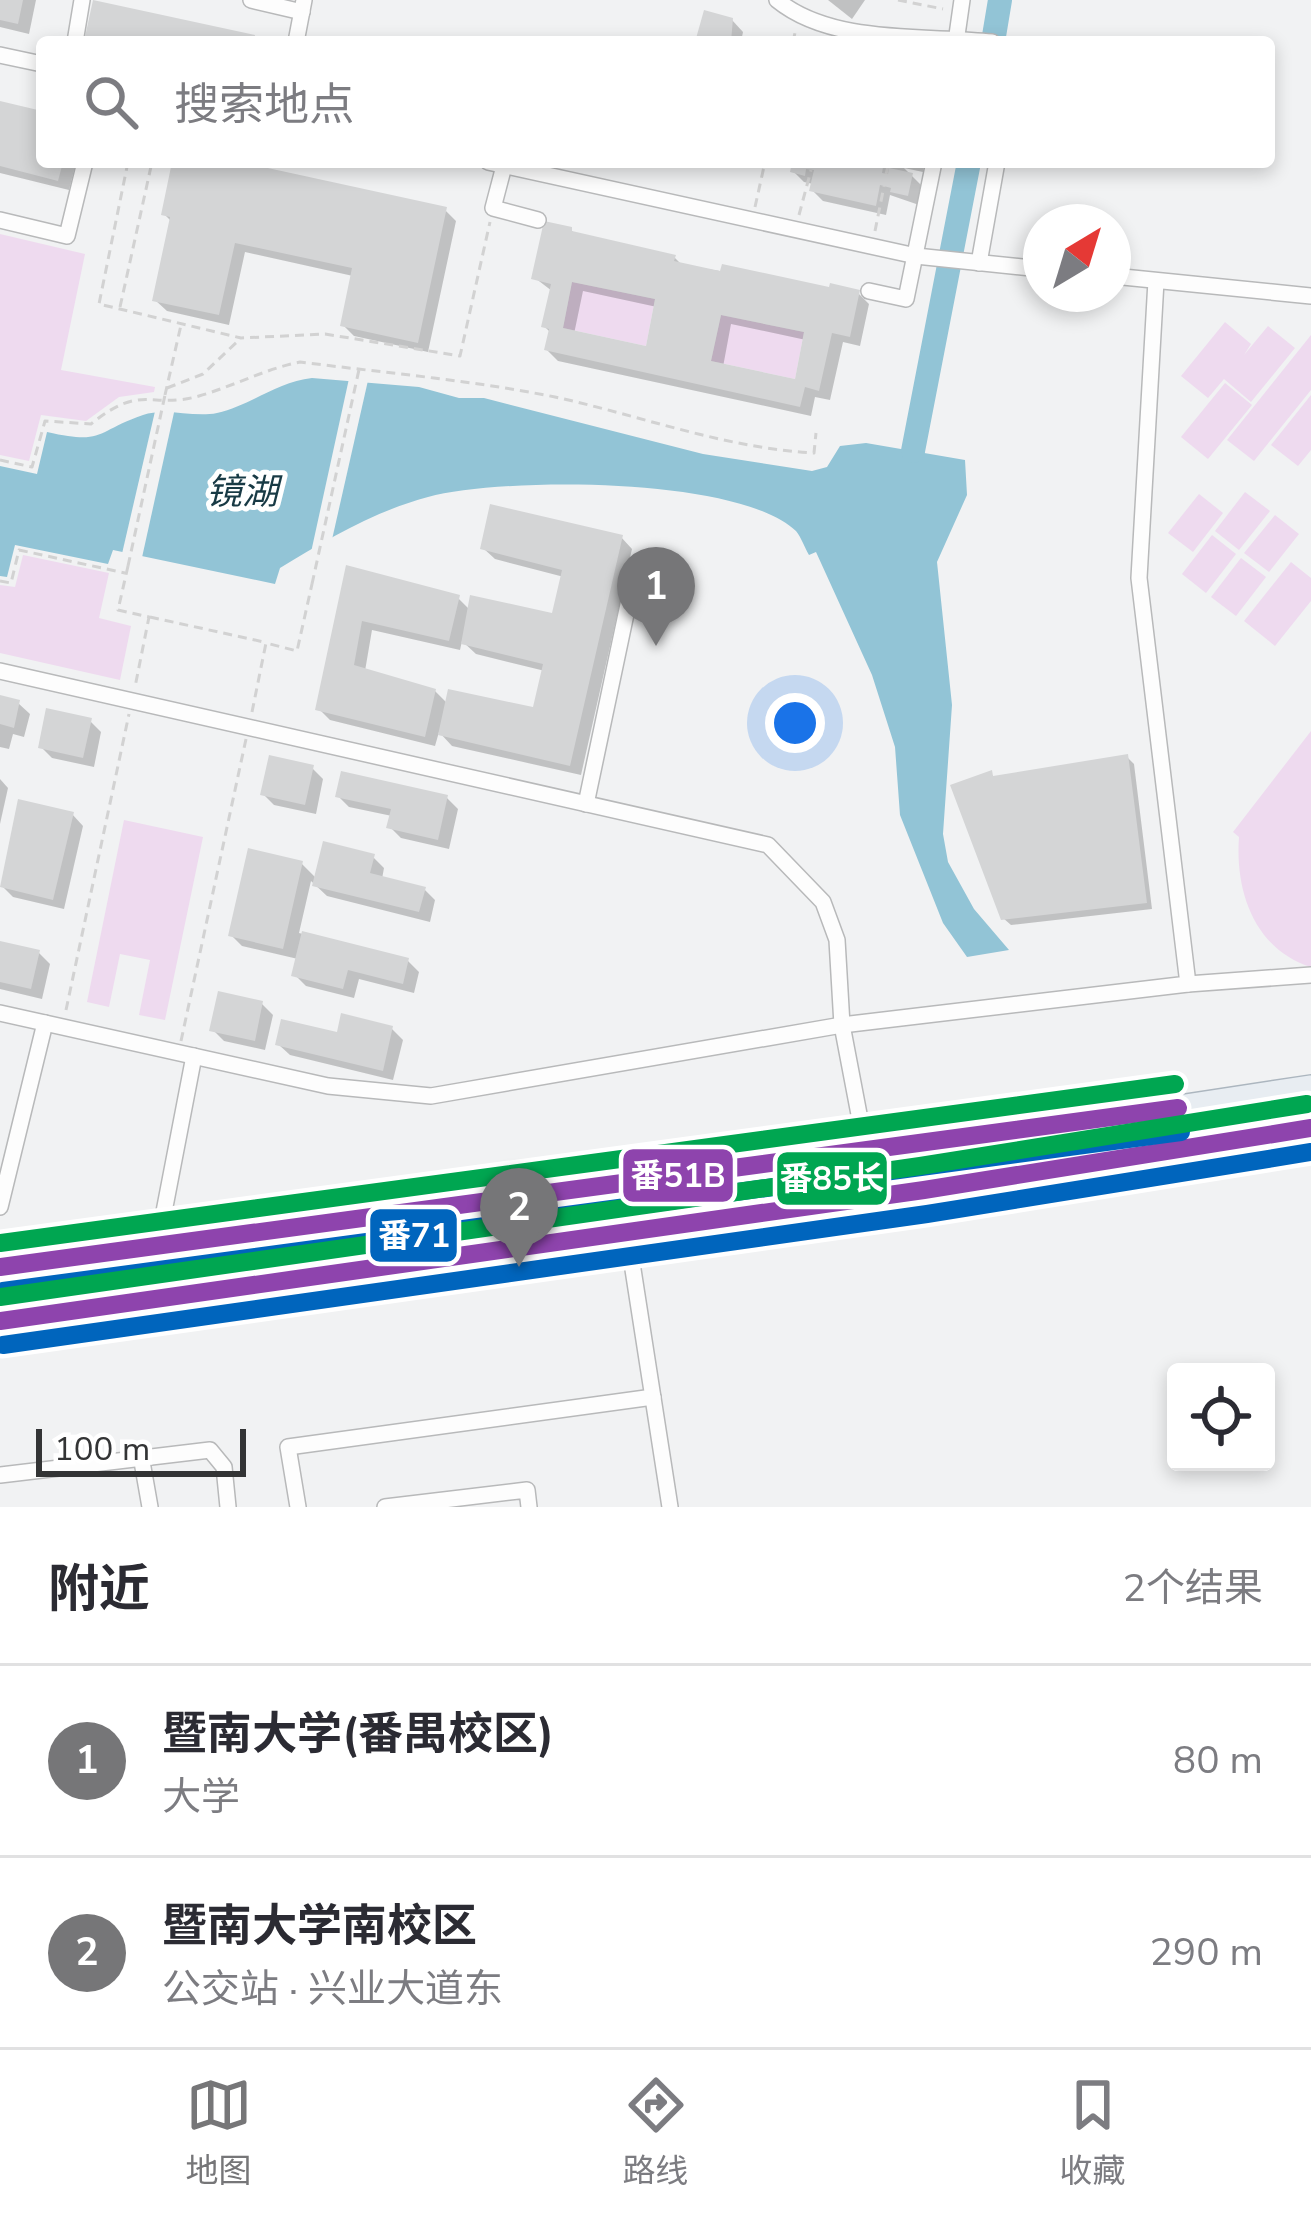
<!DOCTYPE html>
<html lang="zh">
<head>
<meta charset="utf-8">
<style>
  :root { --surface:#fff; --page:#f7f7f7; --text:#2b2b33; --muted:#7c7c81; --line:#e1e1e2; --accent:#767678 }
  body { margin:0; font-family:"Nunito Sans","Noto Sans SC",sans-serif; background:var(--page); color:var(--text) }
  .controls { position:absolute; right:36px; bottom:36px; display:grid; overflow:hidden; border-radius:12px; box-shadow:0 6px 18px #0003 }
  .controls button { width:108px; height:108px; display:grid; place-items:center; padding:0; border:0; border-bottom:3px solid var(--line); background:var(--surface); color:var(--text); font:60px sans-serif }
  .compass { position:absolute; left:1023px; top:204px; width:108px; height:108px; border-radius:50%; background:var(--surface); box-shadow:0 6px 18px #0003; rotate:38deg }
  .scale { position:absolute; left:36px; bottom:30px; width:210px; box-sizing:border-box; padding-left:12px; border:6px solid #333435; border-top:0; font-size:33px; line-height:42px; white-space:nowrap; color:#333435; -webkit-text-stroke:9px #fff; paint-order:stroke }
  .you { position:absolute; left:795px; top:723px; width:42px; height:42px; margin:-30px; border:9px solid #fff; border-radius:50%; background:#1a73e8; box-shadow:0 0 0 18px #1a73e833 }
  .badge { display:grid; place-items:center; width:78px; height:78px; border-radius:50%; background:var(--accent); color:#fff; font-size:39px; font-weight:700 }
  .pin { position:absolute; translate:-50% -99px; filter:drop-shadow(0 3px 6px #0008) }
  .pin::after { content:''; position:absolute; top:63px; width:42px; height:36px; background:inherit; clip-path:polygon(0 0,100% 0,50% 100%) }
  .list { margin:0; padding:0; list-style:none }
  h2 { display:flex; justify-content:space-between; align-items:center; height:156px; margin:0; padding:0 48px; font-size:51px }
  h2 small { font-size:39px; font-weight:400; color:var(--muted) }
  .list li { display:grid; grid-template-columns:78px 1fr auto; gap:36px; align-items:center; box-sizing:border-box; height:192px; padding:0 48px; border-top:3px solid var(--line) }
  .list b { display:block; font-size:45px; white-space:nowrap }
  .list p { margin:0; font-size:39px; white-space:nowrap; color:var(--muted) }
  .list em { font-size:39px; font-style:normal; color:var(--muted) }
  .icon { flex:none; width:66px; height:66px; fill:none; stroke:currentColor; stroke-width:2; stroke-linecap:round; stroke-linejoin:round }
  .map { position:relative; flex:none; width:1311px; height:1507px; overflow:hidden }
  .search { position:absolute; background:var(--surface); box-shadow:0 6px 18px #0003; left:36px; right:36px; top:36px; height:132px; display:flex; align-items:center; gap:30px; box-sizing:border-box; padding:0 42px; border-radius:12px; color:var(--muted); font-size:45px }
  .sheet { height:540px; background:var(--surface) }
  nav { display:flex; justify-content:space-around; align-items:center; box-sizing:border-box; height:168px; border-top:3px solid var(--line); background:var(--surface); font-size:33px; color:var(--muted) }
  nav a { display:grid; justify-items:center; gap:6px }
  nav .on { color:var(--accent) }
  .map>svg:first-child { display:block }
  .green { fill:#eedaef }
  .water { fill:#92c4d6 }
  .pier { fill:#f1f2f3 }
  .shadow { fill:#0003; fill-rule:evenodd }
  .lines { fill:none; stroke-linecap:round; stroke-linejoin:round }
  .river { stroke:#92c4d6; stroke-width:24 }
  .building { fill:#d4d5d6; fill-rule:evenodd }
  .minor-casing { stroke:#b8b9ba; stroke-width:18 }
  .major-casing { stroke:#acb6bf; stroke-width:24 }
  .path { stroke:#d2d2d2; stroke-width:3; stroke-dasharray:9 6; stroke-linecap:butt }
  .minor { stroke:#fdfdfd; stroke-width:15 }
  .major { stroke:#e8edf2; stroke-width:21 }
  .path-bridge { stroke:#d2d2d2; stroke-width:3; stroke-dasharray:9 6; stroke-linecap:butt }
  .bus-1-casing { stroke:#fff; stroke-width:27 }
  .bus-2-casing { stroke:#fff; stroke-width:27 }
  .bus-3-casing { stroke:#fff; stroke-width:27 }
  .bus-1 { stroke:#8e44ad; stroke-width:18 }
  .bus-2 { stroke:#0065bd; stroke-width:18 }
  .bus-3 { stroke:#00a651; stroke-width:18 }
  .labels { text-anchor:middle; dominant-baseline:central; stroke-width:10; stroke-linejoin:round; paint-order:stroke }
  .water-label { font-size:36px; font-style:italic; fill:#183a45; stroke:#fff }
  .line-badge { stroke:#fff; stroke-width:4.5 }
  .badge-label { font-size:33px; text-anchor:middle; font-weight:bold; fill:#fff }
</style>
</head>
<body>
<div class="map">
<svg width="1311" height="1507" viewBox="0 0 1311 1507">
  <rect width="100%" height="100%" fill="#f1f2f3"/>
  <!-- green -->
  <g class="green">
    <path d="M 0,234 L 85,254 L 61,370 L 155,387 L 154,392 L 119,397 L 86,421 L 41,415 L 29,461 L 0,455 Z"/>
    <path d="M 572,282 L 655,299 L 646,346 L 563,328 Z"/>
    <path d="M 721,315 L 804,332 L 795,379 L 711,361 Z"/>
    <path d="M 1225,322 L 1251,344 L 1244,355 L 1268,326 L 1295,348 L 1251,402 L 1224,379 L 1208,398 L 1181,376 Z"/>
    <path d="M 1311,335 L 1311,390 L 1254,461 L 1227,440 Z"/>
    <path d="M 1225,383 L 1252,405 L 1208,459 L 1181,437 Z"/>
    <path d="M 1311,395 L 1311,450 L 1298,466 L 1271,445 Z"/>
    <path d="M 1245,492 L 1270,511 L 1239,550 L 1215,531 Z"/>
    <path d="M 1199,494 L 1223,513 L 1193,552 L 1168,533 Z"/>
    <path d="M 1275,515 L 1299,534 L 1269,572 L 1244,553 Z"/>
    <path d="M 1212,535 L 1236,554 L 1206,593 L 1182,574 Z"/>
    <path d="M 23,555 L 109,573 L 99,618 L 131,626 L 120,680 L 0,653 L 0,585 L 15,587 Z"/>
    <path d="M 1241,558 L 1266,577 L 1236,616 L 1211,597 Z"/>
    <path d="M 1291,562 L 1311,578 L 1311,601 L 1275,646 L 1244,621 Z"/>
    <path d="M 1311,731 L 1311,967 C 1254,949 1235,891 1239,837 L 1233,832 Z"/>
    <path d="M 124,820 L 203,837 L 165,1020 L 139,1015 L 150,960 L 120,954 L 109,1007 L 87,1002 Z"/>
  </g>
  <!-- water -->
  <path class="water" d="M 312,378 L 419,387 L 459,398 L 484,398 L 703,454 L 812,471 L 827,467 L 840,446 L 866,443 L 965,460 L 967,495 L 937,562 L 952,705 L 943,834 L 948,862 L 974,909 L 1009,950 L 967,957 L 943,923 L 900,815 L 895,747 L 872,675 L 816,552 L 809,555 C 805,548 801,537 796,531 C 738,476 503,477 428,497 C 375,511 326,540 280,568 L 275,584 L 113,550 L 108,564 L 15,545 L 7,577 L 0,576 L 0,466 L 37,474 L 47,432 C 105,445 94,432 143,415 C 166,407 193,418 217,413 C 251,405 277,382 312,378 Z"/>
  <!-- pier -->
  <g class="pier">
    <path d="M 350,374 L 369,376 L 331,544 L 310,557 Z"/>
    <path d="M 156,407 L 175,408 L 141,562 L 121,558 Z"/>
  </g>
  <!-- shadow -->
  <g class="shadow">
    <path d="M 0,0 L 36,0 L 29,34 L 0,27 Z"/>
    <path d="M 828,0 L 865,0 L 852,19 Z"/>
    <path d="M 732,20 L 743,32 L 741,42 L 699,42 Z"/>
    <path d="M 0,104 L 42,115 L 42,162 L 76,162 L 69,190 L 0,173 Z"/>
    <path d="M 175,162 L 226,162 L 445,210 L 456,221 L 428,352 L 354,336 L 343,325 L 353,276 L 245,252 L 229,325 L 167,311 L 155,300 L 172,222 L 164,214 Z"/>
    <path d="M 795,162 L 925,162 L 923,172 L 904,168 L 923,187 L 919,205 L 890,195 L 886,215 L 823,201 L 812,190 L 813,184 L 804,182 L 793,171 Z"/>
    <path d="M 571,230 L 577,236 L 674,257 L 682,265 L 858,293 L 869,304 L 860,346 L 843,342 L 830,400 L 815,397 L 811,416 L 558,361 L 547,350 L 551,333 L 544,326 L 552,291 L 535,278 ZM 583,291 L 657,307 L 648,350 L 574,334 ZM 731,324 L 806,340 L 797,383 L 723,367 Z"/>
    <path d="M 621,537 L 632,549 L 581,775 L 452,746 L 439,732 L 435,746 L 330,720 L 319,709 L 348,569 L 458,598 L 470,610 L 554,616 L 564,577 L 495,559 L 483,548 ZM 372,630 L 460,650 L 462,641 L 476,654 L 545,671 L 536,711 L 448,704 L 435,691 L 365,671 Z"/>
    <path d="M 0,698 L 18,703 L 30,714 L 24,737 L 13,734 L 9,749 L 0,747 Z"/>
    <path d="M 90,721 L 101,732 L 94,767 L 52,758 L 41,747 Z"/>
    <path d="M 1127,757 L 1134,764 L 1152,909 L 1011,925 L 1003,918 L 991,774 L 995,778 Z"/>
    <path d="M 312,768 L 323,779 L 316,814 L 274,805 L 263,794 Z"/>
    <path d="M 0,779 L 8,788 L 0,824 Z"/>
    <path d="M 338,796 L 447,798 L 458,809 L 449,849 L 401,838 L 390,827 L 392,816 L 349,807 Z"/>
    <path d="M 72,814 L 83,826 L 64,909 L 13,897 L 2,886 Z"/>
    <path d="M 373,857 L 384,868 L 382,879 L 424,889 L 435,900 L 430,922 L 327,896 L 311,881 L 299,933 L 408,961 L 419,972 L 414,993 L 359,979 L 354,998 L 306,986 L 295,975 L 298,959 L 242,946 L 231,935 L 302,864 L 317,879 Z"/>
    <path d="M 0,944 L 39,953 L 50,964 L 42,999 L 0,989 Z"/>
    <path d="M 262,1004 L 273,1015 L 265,1050 L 224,1041 L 213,1030 Z"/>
    <path d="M 392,1029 L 403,1040 L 393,1080 L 290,1055 L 278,1044 Z"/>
  </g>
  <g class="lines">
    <!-- river -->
    <g class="river">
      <path d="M 993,42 L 1000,0"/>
      <path d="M 913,451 L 969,162"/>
    </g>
  </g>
  <!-- building -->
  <g class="building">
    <path d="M 0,0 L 23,0 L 18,24 L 0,20 Z"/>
    <path d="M 93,0 L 255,35 L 254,42 L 109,42 L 85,37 Z"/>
    <path d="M 704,10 L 733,18 L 731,42 L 695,42 Z"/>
    <path d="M 0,101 L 42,111 L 42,162 L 63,162 L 58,181 L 0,166 Z"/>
    <path d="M 172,162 L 240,162 L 447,207 L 418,343 L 340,326 L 352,268 L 235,243 L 219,315 L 152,301 L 170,217 L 161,215 Z"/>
    <path d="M 792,162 L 884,162 L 882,173 L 888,174 L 889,168 L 913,173 L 908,196 L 890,192 L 891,188 L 880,185 L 876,206 L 809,191 L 814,170 L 806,169 L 805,176 L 790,172 Z"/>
    <path d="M 544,221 L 572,227 L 572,231 L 676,255 L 674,261 L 720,271 L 722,264 L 829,287 L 830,283 L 860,290 L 850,337 L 832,333 L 819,391 L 805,387 L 800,407 L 544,350 L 549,329 L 541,327 L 551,284 L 531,279 ZM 572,282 L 655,299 L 646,346 L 563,328 ZM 721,315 L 804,332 L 795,379 L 711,361 Z"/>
    <path d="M 490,504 L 623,535 L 570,766 L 438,735 L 448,689 L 533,707 L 543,664 L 461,644 L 470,595 L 552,613 L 562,570 L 480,549 Z"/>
    <path d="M 346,565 L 460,595 L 449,641 L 362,621 L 354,665 L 436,689 L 425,737 L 315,710 Z"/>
    <path d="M 0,695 L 20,700 L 14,728 L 0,724 Z"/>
    <path d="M 46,708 L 92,718 L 83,758 L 38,748 Z"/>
    <path d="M 1128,754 L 1147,903 L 1001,920 L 950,785 L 992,770 L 993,776 Z"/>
    <path d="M 269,755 L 314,765 L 305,805 L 260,795 Z"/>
    <path d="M 341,771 L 448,795 L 438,840 L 386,828 L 391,809 L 335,797 Z"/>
    <path d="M 18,799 L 74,812 L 53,900 L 0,887 Z"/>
    <path d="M 323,841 L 375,854 L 370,873 L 426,887 L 419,912 L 312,886 Z"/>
    <path d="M 248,848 L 303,861 L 283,949 L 228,936 Z"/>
    <path d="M 302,931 L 409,958 L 403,984 L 348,970 L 343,989 L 291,976 Z"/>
    <path d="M 0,941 L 40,950 L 31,989 L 0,982 Z"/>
    <path d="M 218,991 L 263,1001 L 255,1041 L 209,1031 Z"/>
    <path d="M 341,1013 L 393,1026 L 383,1071 L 275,1045 L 281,1019 L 337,1032 Z"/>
  </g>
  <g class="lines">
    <!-- minor casing -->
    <g class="minor-casing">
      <g id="minor">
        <path d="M 251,0 L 302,12"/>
        <path d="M 777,0 C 832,45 925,35 992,42"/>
        <path d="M 75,42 L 82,0"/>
        <path d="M 296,42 L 304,0"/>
        <path d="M 956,42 L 962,0"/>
        <path d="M 0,55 L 42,64"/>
        <path d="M 488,162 L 916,256 L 1041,269"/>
        <path d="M 504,166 L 493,208 L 538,220"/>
        <path d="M 0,220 L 67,236 L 85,162"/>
        <path d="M 979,263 L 997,162"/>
        <path d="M 1113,276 L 1311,296"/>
        <path d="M 869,291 L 906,299 L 934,162"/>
        <path d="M 0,671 L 768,845 L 823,902 L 837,940 L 842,1025 L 866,1151"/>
        <path d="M 586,804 L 634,576"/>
        <path d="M 1188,984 L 1311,975"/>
        <path d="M 0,1013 L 328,1086 L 431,1096 L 842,1025 L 1188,984 L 1139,578 L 1156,281"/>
        <path d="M 0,1207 L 45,1023"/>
        <path d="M 627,1231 L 670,1507"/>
        <path d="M 147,1300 L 194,1056"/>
        <path d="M 141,1456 L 150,1507"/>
        <path d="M 0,1475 L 210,1450 L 224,1467 L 228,1507"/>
        <path d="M 298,1507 L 288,1447 L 653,1397"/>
        <path d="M 385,1507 L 527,1490 L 529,1507"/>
      </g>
    </g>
    <!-- major casing -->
    <g class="major-casing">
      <g id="major">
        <path d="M 302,1224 L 284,1237 L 278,1256 L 285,1267 L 304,1274"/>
        <path d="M 0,1267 L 307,1221 L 916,1146 L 1311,1086"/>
        <path d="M 0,1321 L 924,1190 L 1311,1128"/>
      </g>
    </g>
    <!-- path -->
    <g class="path">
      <path d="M 898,0 L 943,9"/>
      <path d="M 793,42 L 796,28"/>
      <path d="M 128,162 L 99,304 L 241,338 L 325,334 L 460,356 L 490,222"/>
      <path d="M 886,174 L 889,162"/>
      <path d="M 755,207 L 765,162"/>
      <path d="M 799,215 L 811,170"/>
      <path d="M 875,231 L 884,186"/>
      <path d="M 120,307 L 152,162"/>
      <path d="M 167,388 L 203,374 L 240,339"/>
      <path d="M 165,395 L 181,325"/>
      <path d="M 0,460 L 32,467 L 45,421 L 91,424 C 143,382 149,410 199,396 C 234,386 265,369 300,362 C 386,373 470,380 555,397 C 642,416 724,448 814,453 L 816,433"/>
      <path d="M 128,566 L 118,610 L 149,617 L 135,687"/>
      <path d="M 0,581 L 11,583 L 19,550 L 125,573"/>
      <path d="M 150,617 L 264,642"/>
      <path d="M 252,712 L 266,643 L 297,651 L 312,584"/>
      <path d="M 66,1010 L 129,714"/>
      <path d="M 181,1041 L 246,739"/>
    </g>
    <!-- minor -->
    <use href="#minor" class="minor"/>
    <!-- major -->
    <use href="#major" class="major"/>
    <!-- path-bridge -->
    <g class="path-bridge">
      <path d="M 128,566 L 165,395"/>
      <path d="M 312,584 L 360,365"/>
    </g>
    <!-- bus-1 casing -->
    <g class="bus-1-casing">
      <g id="bus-1">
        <path d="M 0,1267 L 1178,1108"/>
        <path d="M 0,1321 L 924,1190 L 1311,1128"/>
      </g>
    </g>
    <!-- bus-2 casing -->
    <g class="bus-2-casing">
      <g id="bus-2">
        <path d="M 3,1291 L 1181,1132"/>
        <path d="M 3,1345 L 927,1214 L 1311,1152"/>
      </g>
    </g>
    <!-- bus-3 casing -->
    <g class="bus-3-casing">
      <g id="bus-3">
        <path d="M 0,1243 L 1175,1084"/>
        <path d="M 0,1297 L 920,1166 L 1307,1104"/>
      </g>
    </g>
    <!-- bus-1 -->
    <use href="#bus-1" class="bus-1"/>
    <!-- bus-2 -->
    <use href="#bus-2" class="bus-2"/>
    <!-- bus-3 -->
    <use href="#bus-3" class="bus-3"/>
  </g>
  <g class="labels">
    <!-- water labels -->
    <g class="water-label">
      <text x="242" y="492">镜湖</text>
    </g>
  </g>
  <g class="line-badge">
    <rect x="621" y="1147" width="114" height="57" rx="12" fill="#8e44ad"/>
    <rect x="775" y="1150" width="114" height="57" rx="12" fill="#00a651"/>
    <rect x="368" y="1207" width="91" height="57" rx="12" fill="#0065bd"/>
  </g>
  <g class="badge-label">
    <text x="678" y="1187">番51B</text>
    <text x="832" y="1190">番85长</text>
    <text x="414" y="1247">番71</text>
  </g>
</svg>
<div class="controls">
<button><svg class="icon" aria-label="locate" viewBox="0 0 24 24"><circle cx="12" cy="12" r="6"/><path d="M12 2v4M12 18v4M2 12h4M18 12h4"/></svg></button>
</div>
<svg class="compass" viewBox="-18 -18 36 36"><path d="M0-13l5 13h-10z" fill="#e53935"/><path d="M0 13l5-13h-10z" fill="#7c7c81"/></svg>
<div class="scale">100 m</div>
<div class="you"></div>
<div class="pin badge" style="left:656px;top:646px">1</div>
<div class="pin badge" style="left:519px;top:1267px">2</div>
<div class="search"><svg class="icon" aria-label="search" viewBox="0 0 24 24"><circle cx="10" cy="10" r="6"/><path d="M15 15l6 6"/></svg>搜索地点</div>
</div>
<section class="sheet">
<h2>附近<small>2个结果</small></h2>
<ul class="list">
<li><span class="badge">1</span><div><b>暨南大学(番禺校区)</b><p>大学</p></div><em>80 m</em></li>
<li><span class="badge">2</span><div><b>暨南大学南校区</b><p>公交站 · 兴业大道东</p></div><em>290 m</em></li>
</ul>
</section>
<nav>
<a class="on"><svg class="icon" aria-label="map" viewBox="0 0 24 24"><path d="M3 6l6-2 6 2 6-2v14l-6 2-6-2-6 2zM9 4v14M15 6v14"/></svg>地图</a>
<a><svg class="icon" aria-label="directions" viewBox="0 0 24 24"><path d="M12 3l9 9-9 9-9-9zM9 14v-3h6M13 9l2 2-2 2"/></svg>路线</a>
<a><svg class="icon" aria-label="saved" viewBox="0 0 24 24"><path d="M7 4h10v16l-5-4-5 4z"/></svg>收藏</a>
</nav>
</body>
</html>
